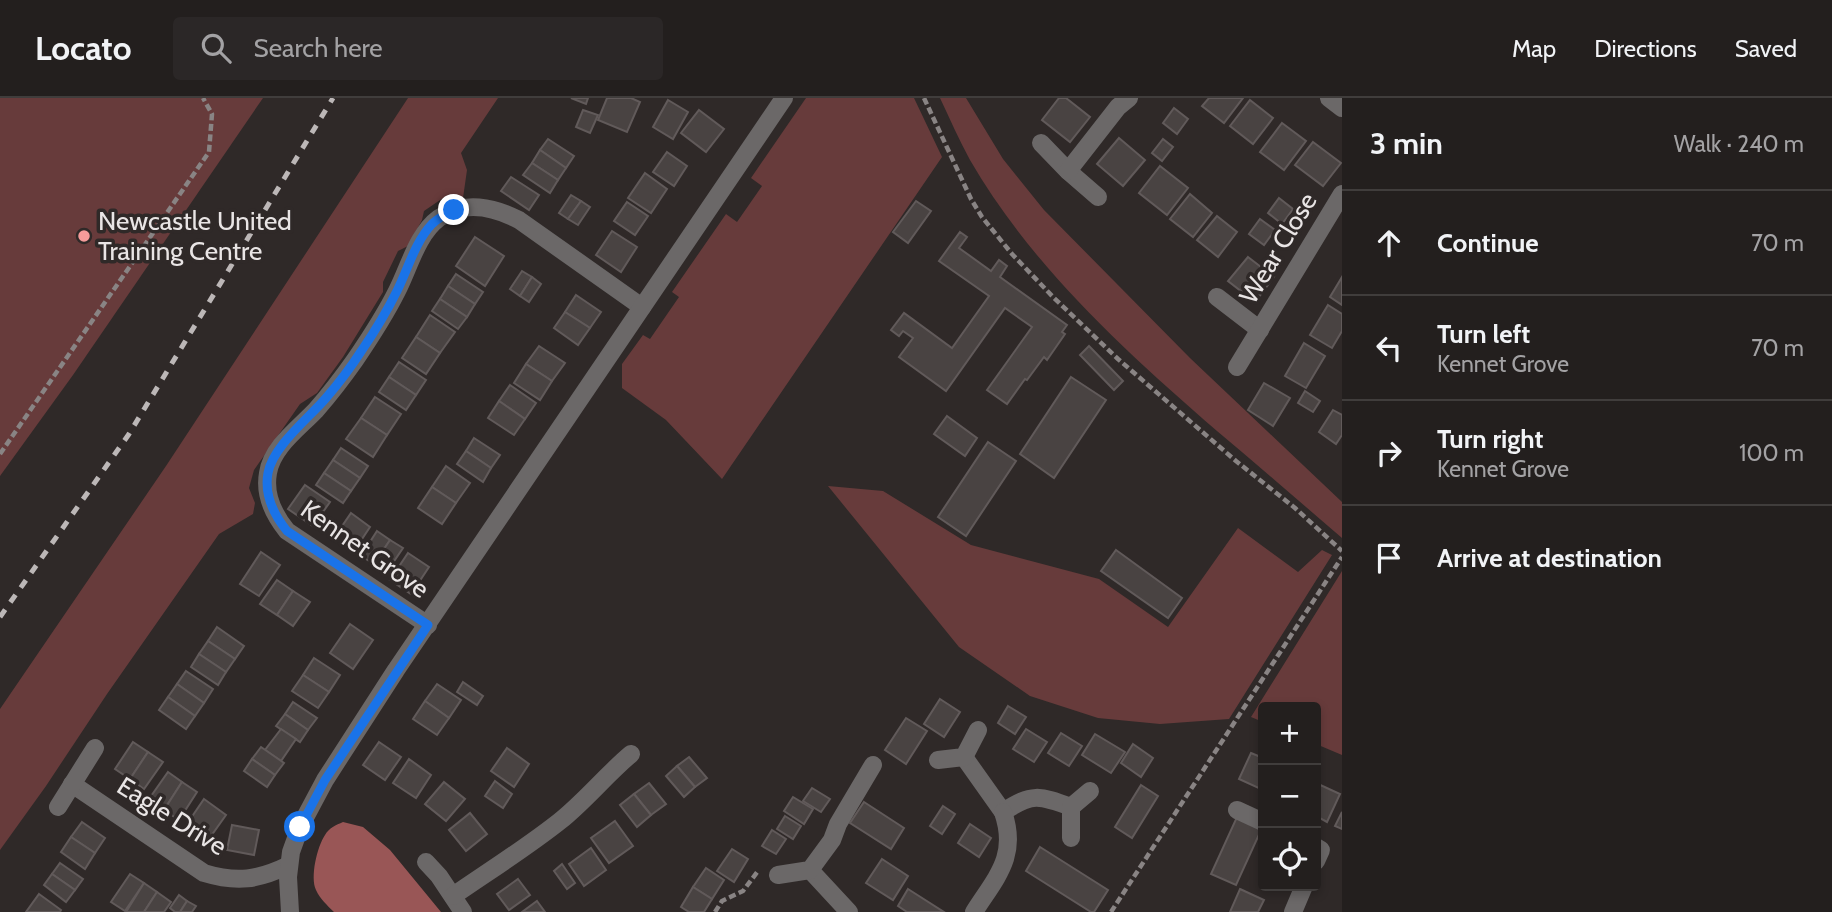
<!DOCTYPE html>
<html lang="en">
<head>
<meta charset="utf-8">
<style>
  :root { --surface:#231f1e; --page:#2b2727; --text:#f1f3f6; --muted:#a3a2a4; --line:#403d3c }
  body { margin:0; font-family:Cabin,sans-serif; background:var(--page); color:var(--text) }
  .controls { position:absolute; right:21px; bottom:21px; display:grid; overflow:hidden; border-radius:7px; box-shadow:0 4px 10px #0003 }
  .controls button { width:63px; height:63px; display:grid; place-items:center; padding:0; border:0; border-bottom:2px solid var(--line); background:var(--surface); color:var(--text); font:35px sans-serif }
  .stop { position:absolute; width:21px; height:21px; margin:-16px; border:5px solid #1a73e8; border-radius:50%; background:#fff }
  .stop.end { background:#1a73e8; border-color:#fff; box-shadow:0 2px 7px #0008 }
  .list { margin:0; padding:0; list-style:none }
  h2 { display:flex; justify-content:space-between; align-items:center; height:91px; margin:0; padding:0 28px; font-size:30px }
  h2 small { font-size:23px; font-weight:400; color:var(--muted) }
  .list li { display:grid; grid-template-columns:46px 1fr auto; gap:21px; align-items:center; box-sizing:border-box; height:105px; padding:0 28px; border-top:2px solid var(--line) }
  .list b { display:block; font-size:26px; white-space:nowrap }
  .list p { margin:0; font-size:23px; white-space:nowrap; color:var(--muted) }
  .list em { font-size:23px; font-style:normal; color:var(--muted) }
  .icon { flex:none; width:38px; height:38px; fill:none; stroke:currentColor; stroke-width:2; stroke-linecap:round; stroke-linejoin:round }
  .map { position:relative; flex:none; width:1342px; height:814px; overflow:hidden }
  header { display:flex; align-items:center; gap:42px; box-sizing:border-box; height:98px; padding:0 35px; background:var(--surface); border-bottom:2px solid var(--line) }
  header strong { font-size:33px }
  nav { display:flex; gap:38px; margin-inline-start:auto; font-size:24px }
  .search { width:490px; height:63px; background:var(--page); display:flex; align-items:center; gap:18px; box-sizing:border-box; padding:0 24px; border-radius:7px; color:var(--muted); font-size:26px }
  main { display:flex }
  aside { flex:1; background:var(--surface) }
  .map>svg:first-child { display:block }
  .green { fill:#673b3b }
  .water { fill:#995656 }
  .building { fill:#494342; stroke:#615a5a; stroke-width:2 }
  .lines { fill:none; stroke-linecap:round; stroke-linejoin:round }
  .path { stroke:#898484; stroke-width:4.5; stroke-dasharray:7 3.5; stroke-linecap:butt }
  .minor { stroke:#6b6868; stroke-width:18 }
  .rail { stroke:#bcb7b7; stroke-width:5; stroke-dasharray:9 9; stroke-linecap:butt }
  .route { stroke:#1a73e8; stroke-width:9 }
  .poi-dot { fill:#f59b9a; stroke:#2f2928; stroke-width:2.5 }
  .labels { text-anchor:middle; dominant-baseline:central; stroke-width:7; stroke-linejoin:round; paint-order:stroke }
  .poi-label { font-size:26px; fill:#e9e5e5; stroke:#2f2928; text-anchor:start }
  .street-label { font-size:26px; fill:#e9e5e5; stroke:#2f2928 }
</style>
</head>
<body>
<header>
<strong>Locato</strong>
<div class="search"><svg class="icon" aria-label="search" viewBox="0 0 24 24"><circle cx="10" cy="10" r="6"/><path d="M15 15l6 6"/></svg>Search here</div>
<nav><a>Map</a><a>Directions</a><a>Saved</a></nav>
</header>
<main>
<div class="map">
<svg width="1342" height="814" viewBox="0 0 1342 814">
  <rect width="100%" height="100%" fill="#2f2928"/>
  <!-- green -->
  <g class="green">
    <path d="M 0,0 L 263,0 L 73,277 L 0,378 Z"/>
    <path d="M 408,0 L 498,0 L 461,55 L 467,72 L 463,100 L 453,101 L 443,100 L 424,113 L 422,122 L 408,148 L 398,153 L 383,184 L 383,194 L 343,259 L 317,295 L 300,306 L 254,372 L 249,390 L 255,405 L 253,416 L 219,436 L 107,596 L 46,688 L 0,752 L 0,611 L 166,368 Z"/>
    <path d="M 806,0 L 914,0 L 942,59 L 722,381 L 666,322 L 622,290 L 622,266 L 643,237 L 650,241 L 679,199 L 672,194 L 726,116 L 737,124 L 762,88 L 751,80 Z"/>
    <path d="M 940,0 L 966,0 L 1003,61 L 1044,112 L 1190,260 L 1342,404 L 1342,440 C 1300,404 1259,368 1217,333 C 1125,253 1032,169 970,62 C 959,42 950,21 940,0 Z"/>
    <path d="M 828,388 L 883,393 L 971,447 L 1099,481 L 1168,529 L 1238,430 L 1298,474 L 1322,452 L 1332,457 L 1229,621 L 1160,626 L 1098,620 L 1030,598 L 959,549 Z"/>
    <path d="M 1342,473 L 1342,657 L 1316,646 L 1316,609 L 1263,609 L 1263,624 L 1251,619 Z"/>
  </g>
  <!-- water -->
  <path class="water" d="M 343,724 L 363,729 L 390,752 L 441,814 L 334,814 C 327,807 320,801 316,792 C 310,779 317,749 325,737 C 329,730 336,727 343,724 Z"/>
  <!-- building -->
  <g class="building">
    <path d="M 571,0 L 588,0 L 586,6 Z"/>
    <path d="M 607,0 L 631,0 L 640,4 L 627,34 L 598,22 Z"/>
    <path d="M 1059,0 L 1066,0 L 1090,19 L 1070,44 L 1042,22 Z"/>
    <path d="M 1209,0 L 1243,0 L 1224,25 L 1202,8 Z"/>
    <path d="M 668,2 L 688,14 L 673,41 L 653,29 Z"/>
    <path d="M 1250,2 L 1273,20 L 1253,46 L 1230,28 Z"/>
    <path d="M 1174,10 L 1188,21 L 1177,36 L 1163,25 Z"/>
    <path d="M 583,12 L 598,17 L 590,35 L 576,29 Z"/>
    <path d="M 699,12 L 724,31 L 706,54 L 681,35 Z"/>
    <path d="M 1282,25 L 1306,43 L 1284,72 L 1260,54 Z"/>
    <path d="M 1119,40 L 1145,62 L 1123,88 L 1097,66 Z"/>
    <path d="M 548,41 L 574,58 L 566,70 L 540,52 Z"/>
    <path d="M 1163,41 L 1173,49 L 1162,63 L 1152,55 Z"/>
    <path d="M 1313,44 L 1341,65 L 1323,88 L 1295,67 Z"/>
    <path d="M 540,52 L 566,70 L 558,82 L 532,65 Z"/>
    <path d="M 667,54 L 687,68 L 674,88 L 653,74 Z"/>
    <path d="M 532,65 L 558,82 L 550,95 L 523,77 Z"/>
    <path d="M 1160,68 L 1188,90 L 1167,117 L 1139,95 Z"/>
    <path d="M 645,75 L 667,91 L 651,115 L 628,100 Z"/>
    <path d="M 511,79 L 539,97 L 529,112 L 501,93 Z"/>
    <path d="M 1190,96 L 1212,115 L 1193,139 L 1170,121 Z"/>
    <path d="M 571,97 L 581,103 L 568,121 L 559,115 Z"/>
    <path d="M 1279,100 L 1293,111 L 1282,126 L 1268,115 Z"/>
    <path d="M 581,103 L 590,109 L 578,127 L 568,121 Z"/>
    <path d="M 916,103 L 931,113 L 908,145 L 893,134 Z"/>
    <path d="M 627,104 L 648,118 L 635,137 L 614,123 Z"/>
    <path d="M 1217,118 L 1237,134 L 1218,159 L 1197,142 Z"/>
    <path d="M 1260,121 L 1275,132 L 1264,147 L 1249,136 Z"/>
    <path d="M 612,133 L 637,149 L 621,174 L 596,157 Z"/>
    <path d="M 960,134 L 967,139 L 959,150 L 991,173 L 999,162 L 1007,168 L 1000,179 L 1067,227 L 1062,234 L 1065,236 L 1047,262 L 1044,259 L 1027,282 L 1025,281 L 1007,306 L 987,292 L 1032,229 L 1005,210 L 946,293 L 899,259 L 913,240 L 903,233 L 899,238 L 891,232 L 904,215 L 952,250 L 989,198 L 939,163 Z"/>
    <path d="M 475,139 L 504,158 L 485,188 L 456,168 Z"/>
    <path d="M 1248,159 L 1274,179 L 1255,204 L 1228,183 Z"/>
    <path d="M 522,173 L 532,179 L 520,198 L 510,191 Z"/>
    <path d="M 456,176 L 483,194 L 475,206 L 448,188 Z"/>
    <path d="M 532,179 L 541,186 L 529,204 L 520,198 Z"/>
    <path d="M 1342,179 L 1342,207 L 1330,199 Z"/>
    <path d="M 448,188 L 475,206 L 467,219 L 440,201 Z"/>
    <path d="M 576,197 L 601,214 L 590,230 L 565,214 Z"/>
    <path d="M 440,201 L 467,219 L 458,231 L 432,213 Z"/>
    <path d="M 1328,207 L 1342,216 L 1342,233 L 1332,250 L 1310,237 Z"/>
    <path d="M 565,214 L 590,230 L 578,247 L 554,230 Z"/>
    <path d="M 430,217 L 455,234 L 440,255 L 416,239 Z"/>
    <path d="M 416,239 L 440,255 L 426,276 L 402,260 Z"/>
    <path d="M 1304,245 L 1325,258 L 1306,290 L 1285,278 Z"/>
    <path d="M 539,248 L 565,265 L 552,283 L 526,266 Z"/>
    <path d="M 1089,248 L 1123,283 L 1114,292 L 1080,257 Z"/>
    <path d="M 399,264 L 426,282 L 416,297 L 389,279 Z"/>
    <path d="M 526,266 L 552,283 L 540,302 L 514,285 Z"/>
    <path d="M 389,279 L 416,297 L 406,312 L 379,294 Z"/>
    <path d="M 1071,279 L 1106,302 L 1054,380 L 1020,356 Z"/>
    <path d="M 1264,285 L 1290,300 L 1273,328 L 1248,312 Z"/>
    <path d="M 510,287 L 536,305 L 525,321 L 499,303 Z"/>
    <path d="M 1305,293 L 1320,303 L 1313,314 L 1298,305 Z"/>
    <path d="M 375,299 L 401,316 L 387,337 L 361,320 Z"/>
    <path d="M 499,303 L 525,321 L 514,337 L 488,320 Z"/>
    <path d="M 1333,312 L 1342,317 L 1342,337 L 1336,346 L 1319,334 Z"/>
    <path d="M 947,318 L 977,340 L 965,358 L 934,336 Z"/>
    <path d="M 361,320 L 387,337 L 373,359 L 346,341 Z"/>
    <path d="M 474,340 L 500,357 L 491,370 L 466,353 Z"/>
    <path d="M 988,344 L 1016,363 L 966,438 L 938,419 Z"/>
    <path d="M 341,350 L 368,368 L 360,380 L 333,362 Z"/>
    <path d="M 466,353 L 491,370 L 483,384 L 457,366 Z"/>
    <path d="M 333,362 L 360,380 L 351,393 L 324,375 Z"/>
    <path d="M 446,368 L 470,385 L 456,405 L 432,389 Z"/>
    <path d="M 324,375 L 351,393 L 343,405 L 316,387 Z"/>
    <path d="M 305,387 L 330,404 L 313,428 L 288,411 Z"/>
    <path d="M 432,389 L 456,405 L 442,426 L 418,410 Z"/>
    <path d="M 351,415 L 370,429 L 356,450 L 336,437 Z"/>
    <path d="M 377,433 L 390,442 L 374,466 L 361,458 Z"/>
    <path d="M 390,442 L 403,450 L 386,475 L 374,466 Z"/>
    <path d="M 1116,452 L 1182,500 L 1168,520 L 1101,473 Z"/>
    <path d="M 261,454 L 280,467 L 259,498 L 240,486 Z"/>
    <path d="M 408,455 L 429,469 L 411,496 L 390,482 Z"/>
    <path d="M 277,482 L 293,493 L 277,517 L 260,506 Z"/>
    <path d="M 293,493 L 310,504 L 293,528 L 277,517 Z"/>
    <path d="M 350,526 L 373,542 L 353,571 L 330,555 Z"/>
    <path d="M 217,529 L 244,548 L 235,561 L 208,543 Z"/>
    <path d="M 208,543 L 235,561 L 226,574 L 199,556 Z"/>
    <path d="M 199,556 L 226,574 L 218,587 L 191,569 Z"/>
    <path d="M 314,560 L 340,577 L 329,594 L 303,577 Z"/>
    <path d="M 186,573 L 213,591 L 204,605 L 177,586 Z"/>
    <path d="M 303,577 L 329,594 L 318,610 L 292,593 Z"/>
    <path d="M 463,584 L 483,598 L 477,607 L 457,594 Z"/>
    <path d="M 177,586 L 204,605 L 195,618 L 168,599 Z"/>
    <path d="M 437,586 L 461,602 L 449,620 L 425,603 Z"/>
    <path d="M 168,599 L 195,618 L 186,631 L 159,612 Z"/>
    <path d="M 940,601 L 960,614 L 944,639 L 924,626 Z"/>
    <path d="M 425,603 L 449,620 L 437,637 L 413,621 Z"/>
    <path d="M 293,604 L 317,620 L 308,632 L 285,616 Z"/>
    <path d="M 1008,608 L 1026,619 L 1015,636 L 998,625 Z"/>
    <path d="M 285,616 L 308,632 L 300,644 L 276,628 Z"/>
    <path d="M 906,620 L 927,633 L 906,666 L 885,652 Z"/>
    <path d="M 281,631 L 296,641 L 281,663 L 265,652 Z"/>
    <path d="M 1026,631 L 1047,644 L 1034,664 L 1013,651 Z"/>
    <path d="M 1061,635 L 1082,648 L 1069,668 L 1048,655 Z"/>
    <path d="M 1095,636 L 1125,654 L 1111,675 L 1082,657 Z"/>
    <path d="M 133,644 L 148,654 L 130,681 L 115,671 Z"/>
    <path d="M 379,644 L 401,659 L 385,682 L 363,667 Z"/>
    <path d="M 1133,646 L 1153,660 L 1141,679 L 1121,665 Z"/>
    <path d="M 261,649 L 284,665 L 275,677 L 252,661 Z"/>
    <path d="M 507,650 L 529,666 L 514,689 L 491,673 Z"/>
    <path d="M 148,654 L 163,664 L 144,691 L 130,681 Z"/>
    <path d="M 1251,655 L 1263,660 L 1263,692 L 1239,681 Z"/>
    <path d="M 689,659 L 707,680 L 695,689 L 677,668 Z"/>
    <path d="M 252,661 L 275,677 L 267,689 L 244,673 Z"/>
    <path d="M 409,661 L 431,677 L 416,700 L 393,685 Z"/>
    <path d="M 677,668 L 695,689 L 684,699 L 666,678 Z"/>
    <path d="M 168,674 L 182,684 L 164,712 L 149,701 Z"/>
    <path d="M 495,683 L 512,696 L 503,710 L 485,698 Z"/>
    <path d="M 182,684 L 197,694 L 179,722 L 164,712 Z"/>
    <path d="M 444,684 L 465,701 L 446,723 L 425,706 Z"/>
    <path d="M 649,685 L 666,706 L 651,717 L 634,696 Z"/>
    <path d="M 1316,685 L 1340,696 L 1327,724 L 1316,718 Z"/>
    <path d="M 1141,687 L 1158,698 L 1132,740 L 1115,729 Z"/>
    <path d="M 812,690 L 830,701 L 821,714 L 803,703 Z"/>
    <path d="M 634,696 L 651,717 L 637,729 L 620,707 Z"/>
    <path d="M 793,699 L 813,711 L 804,726 L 784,713 Z"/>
    <path d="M 204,701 L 226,717 L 211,738 L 189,723 Z"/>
    <path d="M 864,704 L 904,730 L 891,751 L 850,725 Z"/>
    <path d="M 943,708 L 955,716 L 942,736 L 930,728 Z"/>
    <path d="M 1342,714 L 1342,731 L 1335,728 Z"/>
    <path d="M 470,715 L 487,736 L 466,753 L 449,732 Z"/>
    <path d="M 785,718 L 801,728 L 793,741 L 777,731 Z"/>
    <path d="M 1237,719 L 1262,730 L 1236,787 L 1211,776 Z"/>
    <path d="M 615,723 L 633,748 L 609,765 L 591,740 Z"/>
    <path d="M 82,724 L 105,740 L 95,755 L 71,739 Z"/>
    <path d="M 970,726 L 991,740 L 979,759 L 958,745 Z"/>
    <path d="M 232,727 L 259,732 L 254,757 L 227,752 Z"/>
    <path d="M 772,732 L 786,741 L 776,756 L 762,748 Z"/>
    <path d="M 71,739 L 95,755 L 85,771 L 61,754 Z"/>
    <path d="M 1040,749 L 1108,792 L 1094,814 L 1091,814 L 1026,773 Z"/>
    <path d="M 591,750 L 606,772 L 584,788 L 569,766 Z"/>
    <path d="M 732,751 L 748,761 L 734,784 L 717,773 Z"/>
    <path d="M 882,761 L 908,778 L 893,802 L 866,785 Z"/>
    <path d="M 60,765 L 83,781 L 75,792 L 52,776 Z"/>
    <path d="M 562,766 L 575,785 L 567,791 L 554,773 Z"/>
    <path d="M 706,770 L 724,782 L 712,801 L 693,789 Z"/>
    <path d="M 52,776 L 75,792 L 66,804 L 44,787 Z"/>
    <path d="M 130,776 L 144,785 L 125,813 L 111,804 Z"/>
    <path d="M 518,781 L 530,797 L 509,812 L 497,796 Z"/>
    <path d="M 144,785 L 157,794 L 144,814 L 126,814 Z"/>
    <path d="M 693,789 L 712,801 L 704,814 L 689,814 L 681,809 Z"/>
    <path d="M 908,791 L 944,814 L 907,814 L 898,808 Z"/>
    <path d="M 1240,791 L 1264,802 L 1258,814 L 1230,814 Z"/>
    <path d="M 157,794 L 171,804 L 164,814 L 144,814 Z"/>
    <path d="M 39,796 L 61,812 L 60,814 L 26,814 Z"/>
    <path d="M 179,797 L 187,803 L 180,814 L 175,814 L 170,810 Z"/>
    <path d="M 187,803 L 196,808 L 192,814 L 180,814 Z"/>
    <path d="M 537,803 L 545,814 L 522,814 Z"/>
  </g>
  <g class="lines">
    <!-- path -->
    <g class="path">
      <path d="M 924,0 L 971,101 L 982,119 L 1012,156 L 1054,200 L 1118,261 L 1236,363 L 1295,410 L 1342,453"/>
      <path d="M 0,356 L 209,54 L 212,16 L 203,0"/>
      <path d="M 715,814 L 722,803 L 743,793 L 758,773"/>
      <path d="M 1111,814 L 1342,459"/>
    </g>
    <!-- minor -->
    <g class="minor">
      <path d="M 1329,0 L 1342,10"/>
      <path d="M 1041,45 L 1068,73 L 1098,99"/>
      <path d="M 1068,73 L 1118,9 L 1129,0"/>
      <path d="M 1217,199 L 1260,232"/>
      <path d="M 1237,269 L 1342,96"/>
      <path d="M 428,527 L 287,433 C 274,417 264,397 268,375 C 272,349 299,330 316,312 C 330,296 343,279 355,262 C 370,240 385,217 397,193 C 409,170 417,136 439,120 C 464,102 494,109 519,122 L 642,209"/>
      <path d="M 964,659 L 1003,714 C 1032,695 1039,697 1071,709"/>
      <path d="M 938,662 L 964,659 L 978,632"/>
      <path d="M 72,686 L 204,775 C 237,785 258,782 289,767"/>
      <path d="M 58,709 L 95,650"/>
      <path d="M 1237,712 L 1263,724"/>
      <path d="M 1071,740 L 1071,709 L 1090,693"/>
      <path d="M 1316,749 L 1321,752 L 1316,763"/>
      <path d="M 426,764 L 439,778 L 463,814"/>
      <path d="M 810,772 L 849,814"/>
      <path d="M 778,777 L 810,772 L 832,742 L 838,726 L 873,667"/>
      <path d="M 453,798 C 489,773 526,750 560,723 C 585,703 606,677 631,656"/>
      <path d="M 290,814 L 288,779 L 291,754 L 300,729 L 325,682 L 396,572 L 784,0"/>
      <path d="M 974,814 C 997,778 1018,758 1003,714"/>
      <path d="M 1293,814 L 1304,788"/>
    </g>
    <!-- rail -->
    <path class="rail" d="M 0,519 L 129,336 L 333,0"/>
  </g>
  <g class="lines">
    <!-- route -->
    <path class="route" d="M 300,729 L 325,682 L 428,527 L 287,433 C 274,417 264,397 268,375 C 273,348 309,320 326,300 C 339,285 351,269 362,252 C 375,233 387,213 397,193 C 408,171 415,144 432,126 C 438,120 446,116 454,112"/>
  </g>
  <!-- markers -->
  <circle class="poi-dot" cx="84" cy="138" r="7"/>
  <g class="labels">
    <!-- poi labels -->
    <g class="poi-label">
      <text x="98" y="123">Newcastle United<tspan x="98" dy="30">Training Centre</tspan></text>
    </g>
    <!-- street labels -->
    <g class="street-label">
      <text transform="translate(1278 150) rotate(-59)">Wear Close</text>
      <text transform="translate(365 451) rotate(35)">Kennet Grove</text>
      <text transform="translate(172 718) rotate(32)">Eagle Drive</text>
    </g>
  </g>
</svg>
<div class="controls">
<button>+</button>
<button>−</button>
<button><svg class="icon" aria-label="locate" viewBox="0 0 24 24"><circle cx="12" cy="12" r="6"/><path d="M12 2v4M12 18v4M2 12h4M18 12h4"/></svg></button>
</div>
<div class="stop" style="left:300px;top:729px"></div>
<div class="stop end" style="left:454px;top:112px"></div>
</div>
<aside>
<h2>3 min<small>Walk · 240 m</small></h2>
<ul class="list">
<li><svg class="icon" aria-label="ahead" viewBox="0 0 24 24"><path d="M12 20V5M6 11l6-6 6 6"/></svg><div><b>Continue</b></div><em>70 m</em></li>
<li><svg class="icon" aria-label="left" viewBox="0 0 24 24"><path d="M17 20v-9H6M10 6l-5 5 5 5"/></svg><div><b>Turn left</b><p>Kennet Grove</p></div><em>70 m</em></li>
<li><svg class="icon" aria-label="right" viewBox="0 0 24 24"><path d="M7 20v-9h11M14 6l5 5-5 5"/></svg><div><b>Turn right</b><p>Kennet Grove</p></div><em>100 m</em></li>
<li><svg class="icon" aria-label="arrive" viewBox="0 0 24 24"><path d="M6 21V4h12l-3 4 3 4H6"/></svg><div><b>Arrive at destination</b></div></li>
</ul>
</aside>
</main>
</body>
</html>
